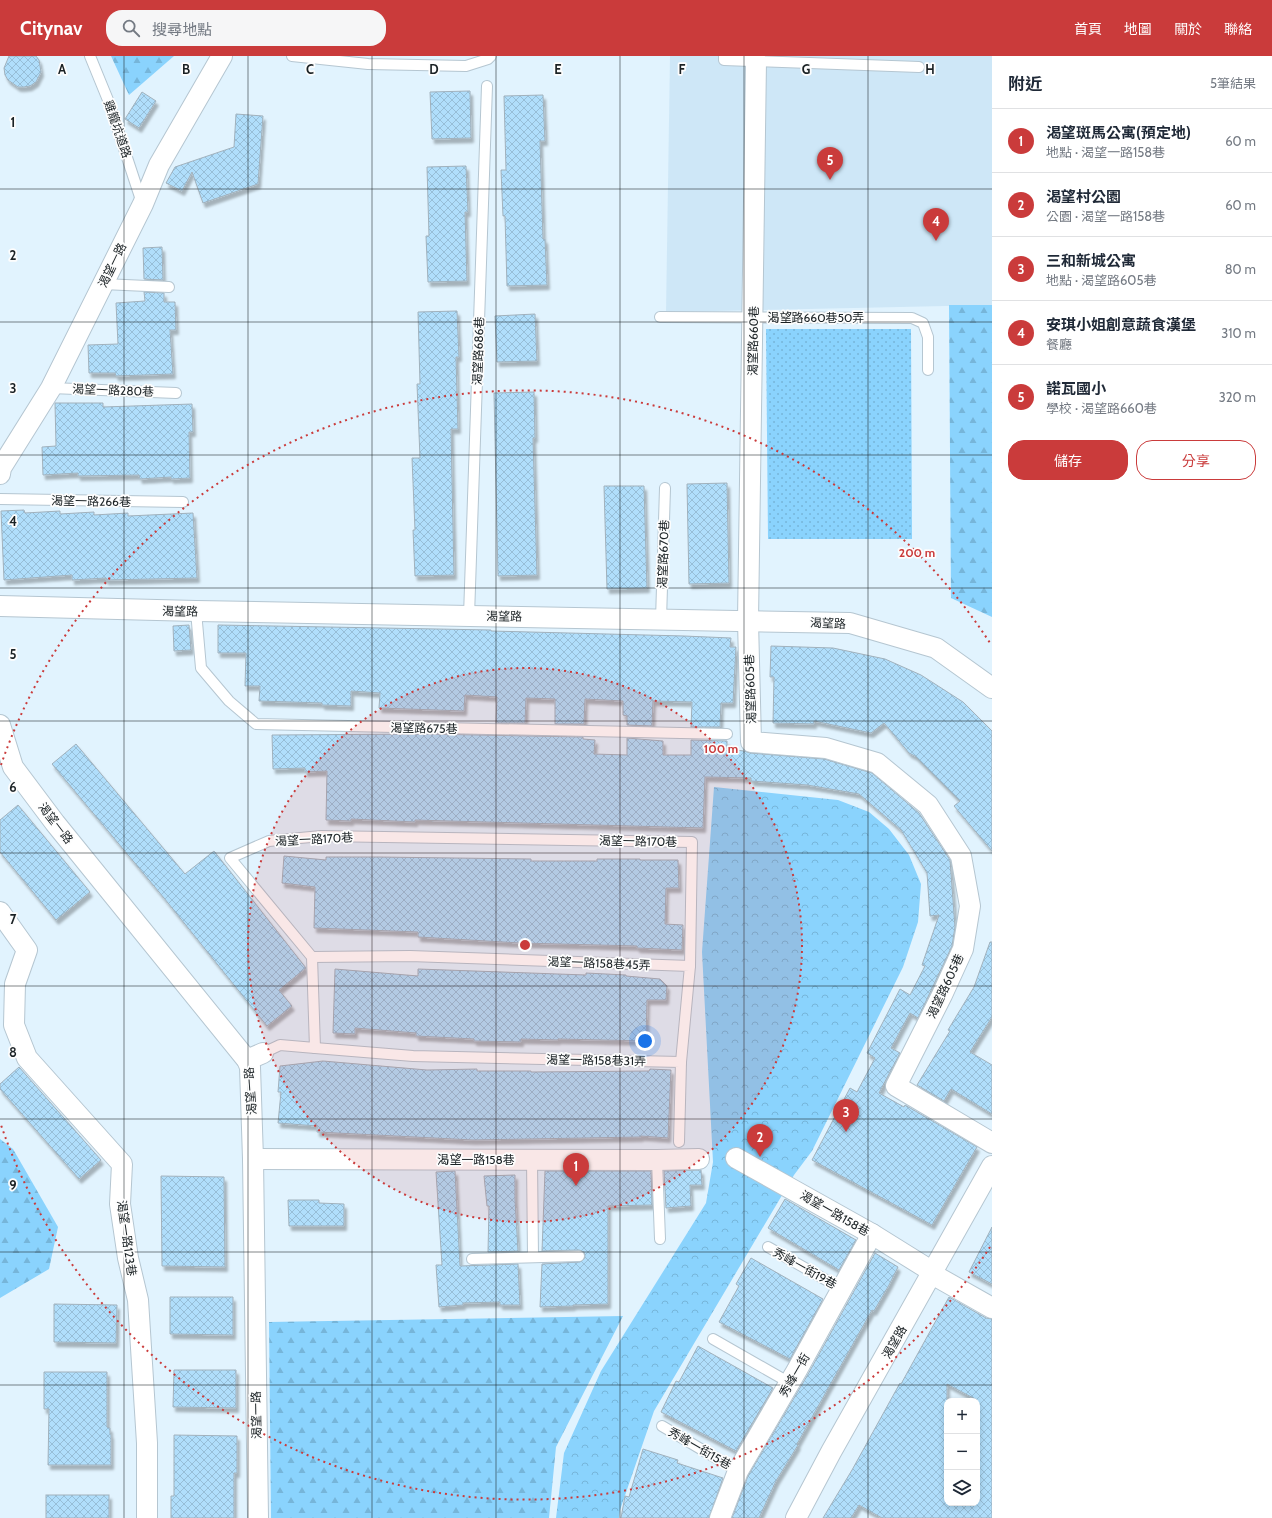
<!DOCTYPE html>
<html lang="zh-TW">
<head>
<meta charset="utf-8">
<style>
  :root { --surface:#fff; --page:#f6f6f7; --text:#1f2937; --muted:#747a83; --line:#e0e1e3; --accent:#ca3b3b }
  body { margin:0; font-family:Cabin,"Noto Sans TC",sans-serif; background:var(--page); color:var(--text) }
  .controls { position:absolute; right:12px; bottom:12px; display:grid; overflow:hidden; border-radius:8px; box-shadow:0 2px 6px #0003 }
  .controls button { width:36px; height:36px; display:grid; place-items:center; padding:0; border:0; border-bottom:1px solid var(--line); background:var(--surface); color:var(--text); font:20px sans-serif }
  .you { position:absolute; left:645px; top:985px; width:14px; height:14px; margin:-10px; border:3px solid #fff; border-radius:50%; background:#1a73e8; box-shadow:0 0 0 6px #1a73e833 }
  .badge { display:grid; place-items:center; width:26px; height:26px; border-radius:50%; background:var(--accent); color:#fff; font-size:13px; font-weight:700 }
  .pin { position:absolute; translate:-50% -33px; filter:drop-shadow(0 1px 2px #0008) }
  .pin::after { content:''; position:absolute; top:21px; width:14px; height:12px; background:inherit; clip-path:polygon(0 0,100% 0,50% 100%) }
  .list { margin:0; padding:0; list-style:none }
  h2 { display:flex; justify-content:space-between; align-items:center; height:52px; margin:0; padding:0 16px; font-size:17px }
  h2 small { font-size:13px; font-weight:400; color:var(--muted) }
  .list li { display:grid; grid-template-columns:26px 1fr auto; gap:12px; align-items:center; box-sizing:border-box; height:64px; padding:0 16px; border-top:1px solid var(--line) }
  .list b { display:block; font-size:15px; white-space:nowrap }
  .list p { margin:0; font-size:13px; white-space:nowrap; color:var(--muted) }
  .list em { font-size:13px; font-style:normal; color:var(--muted) }
  .actions { display:flex; gap:8px; padding:12px 16px }
  .actions a { flex:1; padding:9px 0; border:1px solid var(--accent); border-radius:16px; text-align:center; font-size:14px; color:var(--accent) }
  .actions .main { background:var(--accent); color:#fff }
  .icon { flex:none; width:22px; height:22px; fill:none; stroke:currentColor; stroke-width:2; stroke-linecap:round; stroke-linejoin:round }
  .map { position:relative; flex:none; width:992px; height:1462px; overflow:hidden }
  header { display:flex; align-items:center; gap:24px; box-sizing:border-box; height:56px; padding:0 20px; background:var(--accent); color:#fff }
  header strong { font-size:19px }
  nav { display:flex; gap:22px; margin-inline-start:auto; font-size:14px }
  .search { width:280px; height:36px; background:var(--page); display:flex; align-items:center; gap:10px; box-sizing:border-box; padding:0 14px; border-radius:16px; color:var(--muted); font-size:15px }
  main { display:flex }
  aside { flex:1; background:var(--surface) }
  .map>svg:first-child { display:block }
  .built { fill:#cee7f7 }
  .grass { fill:url(#grass-dots) }
  .forest { fill:url(#forest-firs) }
  .park { fill:url(#park-crowns) }
  .building { fill:url(#building-cross-hatch); stroke:#a1b1bc; fill-rule:evenodd; filter:url(#shadow) }
  .lines { fill:none; stroke-linecap:round; stroke-linejoin:round }
  .service-casing { stroke:#b5c6d1; stroke-width:12 }
  .minor-casing { stroke:#b5c6d1; stroke-width:22 }
  .service { stroke:#fff; stroke-width:10 }
  .minor { stroke:#fff; stroke-width:20 }
  .grid { fill:none; stroke:#1a2124; stroke-width:1; stroke-opacity:0.55 }
  .ring { fill:none; stroke:#ca3b3b; stroke-width:2; stroke-dasharray:2 4 }
  .labels { text-anchor:middle; dominant-baseline:central; stroke-width:3.5; stroke-linejoin:round; paint-order:stroke }
  .street-label { font-size:12px; fill:#1a2124; stroke:#fdfdfd }
  .grid-label { font-size:13px; text-anchor:middle; font-weight:bold; fill:#1a2124; stroke:#fdfdfd; stroke-width:3.5; stroke-linejoin:round; paint-order:stroke }
  .centre { fill:#ca3b3b; stroke:#fdfdfd; stroke-width:2 }
  .ring-label { font-size:12px; text-anchor:middle; font-weight:bold; fill:#ca3b3b; stroke:#fdfdfd; stroke-width:3.5; stroke-linejoin:round; paint-order:stroke }
</style>
</head>
<body>
<header>
<strong>Citynav</strong>
<div class="search"><svg class="icon" aria-label="search" viewBox="0 0 24 24"><circle cx="10" cy="10" r="6"/><path d="M15 15l6 6"/></svg>搜尋地點</div>
<nav><a>首頁</a><a>地圖</a><a>關於</a><a>聯絡</a></nav>
</header>
<main>
<div class="map">
<svg width="992" height="1462" viewBox="0 0 992 1462">
  <defs>
    <pattern id="grass-dots" width="8" height="8" patternUnits="userSpaceOnUse"><rect width="8" height="8" fill="#8ad3fd"/><path d="M2 2h.1M6 6h.1" fill="none" stroke="#76b5d9" stroke-width="1.8" stroke-linecap="round"/></pattern>
    <pattern id="forest-firs" width="22" height="20" patternUnits="userSpaceOnUse"><rect width="22" height="20" fill="#8ad3fd"/><path d="M5 1l3.5 6h-7zM16 11l3.5 6h-7z" fill="#76b5d9"/></pattern>
    <pattern id="park-crowns" width="20" height="18" patternUnits="userSpaceOnUse"><rect width="20" height="18" fill="#8ad3fd"/><path d="M2 6a3 3 0 1 1 6 0M12 15a3 3 0 1 1 6 0" fill="none" stroke="#76b5d9"/></pattern>
    <pattern id="building-cross-hatch" width="8" height="8" patternUnits="userSpaceOnUse"><rect width="8" height="8" fill="#b0defb"/><path d="M0 0l8 8M0 8l8-8" fill="none" stroke="#97bed7"/></pattern>
    <filter id="shadow"><feDropShadow dx="2.5" dy="4.5" stdDeviation="1" flood-color="#0004"/></filter>
  </defs>
  <rect width="100%" height="100%" fill="#e1f3fe"/>
  <!-- built -->
  <path class="built" d="M 670,0 L 992,0 L 992,249 L 666,256 Z"/>
  <!-- grass -->
  <path class="grass" d="M 766,273 L 911,273 L 912,483 L 768,483 Z"/>
  <!-- forest -->
  <g class="forest">
    <path d="M 111,0 L 174,0 L 129,39 Z"/>
    <path d="M 949,249 L 992,249 L 992,561 L 951,542 Z"/>
    <path d="M 0,1083 L 13,1093 L 58,1171 L 49,1213 L 0,1242 Z"/>
    <path d="M 623,1260 L 556,1391 L 549,1462 L 271,1462 L 269,1266 Z"/>
  </g>
  <!-- park -->
  <path class="park" d="M 714,731 L 838,744 L 869,756 L 889,773 L 909,799 L 921,828 L 918,866 L 903,911 L 812,1095 L 794,1119 L 654,1355 L 620,1454 L 619,1462 L 556,1462 L 564,1397 L 601,1315 L 706,1147 L 713,1106 L 702,896 Z"/>
  <!-- building -->
  <g class="building">
    <path d="M 9,0 L 36,0 L 39,4 L 41,16 L 36,26 L 30,30 L 24,31 L 18,31 L 8,24 L 5,19 L 4,12 Z"/>
    <path d="M 470,35 L 471,82 L 432,83 L 430,36 Z"/>
    <path d="M 142,36 L 156,45 L 139,72 L 125,63 Z"/>
    <path d="M 543,39 L 545,85 L 540,85 L 543,183 L 545,183 L 547,229 L 507,230 L 505,160 L 503,160 L 501,114 L 506,114 L 504,40 Z"/>
    <path d="M 236,58 L 263,60 L 258,128 L 203,147 L 192,116 L 182,135 L 166,127 L 175,111 L 234,91 Z"/>
    <path d="M 466,110 L 468,156 L 465,156 L 467,225 L 428,226 L 426,180 L 429,180 L 427,111 Z"/>
    <path d="M 162,191 L 163,224 L 144,223 L 143,192 Z"/>
    <path d="M 144,236 L 164,237 L 164,246 L 175,246 L 176,274 L 170,274 L 173,318 L 116,320 L 115,317 L 89,317 L 88,289 L 118,288 L 116,247 L 145,245 Z"/>
    <path d="M 457,255 L 459,301 L 456,301 L 458,373 L 451,373 L 454,519 L 415,520 L 413,474 L 415,474 L 412,402 L 420,402 L 417,328 L 420,328 L 418,256 Z"/>
    <path d="M 535,258 L 537,305 L 497,306 L 495,260 Z"/>
    <path d="M 534,336 L 535,382 L 533,382 L 537,519 L 498,520 L 494,337 Z"/>
    <path d="M 55,347 L 103,347 L 103,351 L 192,348 L 193,376 L 189,376 L 190,422 L 171,423 L 171,421 L 140,423 L 139,419 L 78,420 L 78,417 L 43,419 L 42,391 L 56,390 Z"/>
    <path d="M 727,427 L 729,527 L 689,528 L 687,428 Z"/>
    <path d="M 604,430 L 644,430 L 647,532 L 607,533 Z"/>
    <path d="M 24,454 L 25,457 L 60,455 L 60,458 L 94,456 L 94,459 L 128,457 L 128,460 L 193,457 L 197,522 L 106,524 L 106,522 L 72,524 L 72,519 L 4,524 L 1,455 Z"/>
    <path d="M 189,569 L 191,594 L 174,595 L 173,570 Z"/>
    <path d="M 218,569 L 491,574 L 491,575 L 684,580 L 731,582 L 730,591 L 736,591 L 733,647 L 721,647 L 720,671 L 691,671 L 692,646 L 653,645 L 652,670 L 627,669 L 627,660 L 623,659 L 623,645 L 585,643 L 584,668 L 555,668 L 555,643 L 526,642 L 525,667 L 496,667 L 497,641 L 465,639 L 464,655 L 379,652 L 380,637 L 351,635 L 351,650 L 322,649 L 322,647 L 259,645 L 260,630 L 245,630 L 246,597 L 218,597 Z"/>
    <path d="M 771,590 L 833,592 L 885,603 L 921,619 L 963,646 L 992,675 L 992,795 L 954,750 L 960,745 L 915,700 L 909,697 L 884,667 L 871,677 L 814,665 L 814,668 L 773,667 L 774,621 L 770,621 Z"/>
    <path d="M 426,678 L 583,681 L 583,683 L 595,684 L 594,698 L 627,699 L 627,682 L 663,685 L 663,699 L 691,699 L 691,684 L 727,685 L 727,693 L 744,695 L 750,697 L 824,703 L 872,717 L 919,757 L 950,804 L 955,871 L 952,890 L 918,962 L 910,957 L 891,992 L 900,997 L 879,1037 L 904,1051 L 905,1049 L 977,1091 L 932,1169 L 812,1104 L 850,1032 L 857,1036 L 875,1002 L 867,997 L 900,933 L 910,939 L 925,910 L 922,909 L 939,859 L 930,860 L 927,817 L 901,774 L 859,738 L 807,729 L 751,725 L 751,722 L 705,721 L 703,772 L 449,765 L 415,764 L 415,766 L 351,763 L 351,765 L 326,764 L 327,715 L 305,716 L 305,712 L 273,713 L 272,679 Z"/>
    <path d="M 76,688 L 185,818 L 214,795 L 306,912 L 279,934 L 292,950 L 267,970 L 164,842 L 52,708 Z"/>
    <path d="M 18,749 L 90,836 L 56,864 L 0,796 L 0,764 Z"/>
    <path d="M 284,800 L 326,804 L 326,801 L 378,801 L 531,803 L 531,805 L 597,805 L 597,803 L 640,803 L 640,804 L 678,804 L 679,832 L 666,832 L 665,868 L 683,869 L 682,894 L 637,892 L 637,890 L 520,887 L 418,881 L 418,876 L 314,872 L 315,831 L 282,827 Z"/>
    <path d="M 990,886 L 992,886 L 992,961 L 970,996 L 992,1009 L 992,1058 L 951,1033 L 944,1045 L 917,1029 L 950,975 L 948,974 L 974,931 Z"/>
    <path d="M 335,913 L 418,920 L 418,913 L 586,919 L 586,917 L 626,919 L 626,920 L 660,923 L 667,930 L 666,944 L 647,944 L 646,985 L 558,983 L 558,984 L 521,983 L 521,986 L 474,985 L 474,983 L 416,980 L 416,977 L 355,972 L 355,978 L 333,977 Z"/>
    <path d="M 323,1005 L 427,1014 L 477,1013 L 477,1015 L 531,1015 L 531,1016 L 649,1015 L 650,1013 L 671,1014 L 668,1082 L 641,1080 L 641,1081 L 473,1084 L 317,1076 L 317,1070 L 278,1067 L 281,1036 L 278,1036 L 280,1010 Z"/>
    <path d="M 19,1011 L 101,1104 L 79,1123 L 0,1033 L 0,1028 Z"/>
    <path d="M 701,1114 L 702,1129 L 690,1129 L 691,1150 L 666,1152 L 664,1115 Z"/>
    <path d="M 455,1115 L 460,1210 L 518,1208 L 520,1249 L 500,1249 L 500,1246 L 463,1247 L 463,1249 L 439,1251 L 436,1209 L 442,1209 L 436,1116 Z"/>
    <path d="M 545,1115 L 651,1115 L 652,1149 L 608,1150 L 608,1248 L 573,1249 L 573,1250 L 540,1251 L 542,1208 L 580,1206 L 584,1203 L 585,1200 L 584,1196 L 579,1194 L 542,1195 Z"/>
    <path d="M 515,1119 L 515,1143 L 518,1195 L 488,1196 L 489,1150 L 487,1150 L 484,1120 Z"/>
    <path d="M 161,1120 L 224,1121 L 225,1211 L 162,1210 Z"/>
    <path d="M 785,1143 L 856,1184 L 839,1214 L 768,1172 Z"/>
    <path d="M 288,1144 L 319,1144 L 319,1147 L 344,1148 L 344,1170 L 289,1170 Z"/>
    <path d="M 992,1171 L 992,1228 L 969,1216 Z"/>
    <path d="M 875,1197 L 898,1211 L 889,1229 L 874,1255 L 872,1254 L 797,1388 L 798,1389 L 776,1425 L 759,1462 L 732,1462 L 748,1420 L 807,1320 Z"/>
    <path d="M 751,1202 L 823,1243 L 790,1303 L 719,1266 L 739,1230 L 736,1228 Z"/>
    <path d="M 170,1241 L 233,1241 L 233,1279 L 170,1278 Z"/>
    <path d="M 949,1241 L 986,1262 L 992,1263 L 992,1462 L 882,1462 L 859,1449 L 851,1462 L 823,1462 L 852,1414 L 900,1327 L 901,1328 ZM 947,1328 L 977,1344 L 977,1447 L 947,1447 Z"/>
    <path d="M 54,1248 L 117,1249 L 116,1287 L 54,1286 Z"/>
    <path d="M 698,1290 L 773,1332 L 736,1395 L 661,1356 L 676,1325 L 679,1326 Z"/>
    <path d="M 174,1314 L 236,1314 L 236,1352 L 173,1351 Z"/>
    <path d="M 44,1316 L 107,1316 L 107,1371 L 110,1372 L 110,1378 L 111,1378 L 111,1409 L 48,1409 L 49,1353 L 44,1353 Z"/>
    <path d="M 174,1379 L 237,1380 L 237,1417 L 234,1417 L 234,1462 L 171,1462 L 171,1440 L 174,1440 Z"/>
    <path d="M 643,1393 L 678,1404 L 677,1407 L 723,1422 L 709,1462 L 621,1462 L 625,1440 L 629,1441 Z"/>
    <rect x="46" y="1439" width="63" height="23"/>
  </g>
  <g class="lines">
    <!-- service casing -->
    <g class="service-casing">
      <g id="service">
        <path d="M 90,0 L 108,44 L 142,147"/>
        <path d="M 292,0 L 368,8 L 466,10 L 488,3 L 491,0"/>
        <path d="M 724,0 L 724,4 L 919,11"/>
        <path d="M 103,228 L 169,231"/>
        <path d="M 660,261 L 912,262 L 923,267 L 928,281 L 928,314"/>
        <path d="M 51,332 L 176,337"/>
        <path d="M 0,443 L 183,446"/>
        <path d="M 196,555 L 201,612 L 229,645 L 256,668 L 727,678"/>
        <path d="M 469,560 L 487,30"/>
        <path d="M 661,564 L 665,432"/>
        <path d="M 312,901 L 410,900 L 690,910 L 681,1006"/>
        <path d="M 315,992 L 413,1000 L 681,1006 L 679,1086"/>
        <path d="M 263,997 L 280,989 L 315,992 L 312,901 L 230,802 L 269,785 L 321,780 L 692,786 L 690,910"/>
        <path d="M 532,1103 L 533,1201"/>
        <path d="M 657,1104 L 660,1183"/>
        <path d="M 768,1191 L 842,1233"/>
        <path d="M 472,1203 L 579,1200"/>
        <path d="M 713,1283 L 790,1327"/>
        <path d="M 662,1370 L 738,1415"/>
      </g>
    </g>
    <!-- minor casing -->
    <g class="minor-casing">
      <g id="minor">
        <path d="M 756,5 L 748,565 L 751,686 L 826,692 L 877,707 L 928,749 L 961,800 L 970,850 L 963,893 L 942,939 L 896,1030 L 992,1087"/>
        <path d="M 0,418 L 1,412 L 51,332 L 143,148 L 159,109 L 222,0"/>
        <path d="M 0,550 L 196,555 L 850,567 L 936,592 L 992,632"/>
        <path d="M 0,669 L 13,711 L 55,767 L 247,1004 L 250,1011 L 253,1103 L 258,1462"/>
        <path d="M 0,856 L 27,894 L 15,928 L 14,969 L 27,1002 L 122,1108 L 120,1148 L 128,1202 L 138,1244 L 147,1387 L 147,1462"/>
        <path d="M 247,1004 L 263,997"/>
        <path d="M 736,1102 L 872,1178 L 933,1216"/>
        <path d="M 253,1103 L 657,1104 L 699,1103"/>
        <path d="M 932,1218 L 992,1252"/>
        <path d="M 720,1462 L 738,1415 L 797,1314 L 872,1178"/>
        <path d="M 796,1462 L 831,1396 L 992,1110"/>
      </g>
    </g>
    <!-- service -->
    <use href="#service" class="service"/>
    <!-- minor -->
    <use href="#minor" class="minor"/>
  </g>
  <!-- grid -->
  <path class="grid" d="M 124,0 L 124,1462M 248,0 L 248,1462M 372,0 L 372,1462M 496,0 L 496,1462M 620,0 L 620,1462M 744,0 L 744,1462M 868,0 L 868,1462M 0,133 L 992,133M 0,266 L 992,266M 0,399 L 992,399M 0,532 L 992,532M 0,665 L 992,665M 0,797 L 992,797M 0,930 L 992,930M 0,1063 L 992,1063M 0,1196 L 992,1196M 0,1329 L 992,1329"/>
  <!-- distance rings -->
  <circle cx="525" cy="889" r="277" fill="#ca3b3b" fill-opacity=".12"/>
  <g class="ring">
    <circle cx="525" cy="889" r="277"/>
    <path d="M990 1191A554 554 0 0 1 1 1069M1 709A554 554 0 0 1 990 587"/>
  </g>
  <g class="labels">
    <!-- street labels -->
    <g class="street-label">
      <text transform="translate(118 73) rotate(71)">雞籠坑道路</text>
      <text transform="translate(112 209) rotate(-64)">渴望一路</text>
      <text x="816" y="261">渴望路660巷50弄</text>
      <text transform="translate(753 285) rotate(-89)">渴望路660巷</text>
      <text transform="translate(478 295) rotate(-88)">渴望路686巷</text>
      <text transform="translate(113 334) rotate(2)">渴望一路280巷</text>
      <text transform="translate(91 445) rotate(1)">渴望一路266巷</text>
      <text transform="translate(663 498) rotate(-88)">渴望路670巷</text>
      <text transform="translate(180 555) rotate(1)">渴望路</text>
      <text transform="translate(504 560) rotate(1)">渴望路</text>
      <text transform="translate(828 567) rotate(2)">渴望路</text>
      <text transform="translate(750 633) rotate(-92)">渴望路605巷</text>
      <text transform="translate(424 672) rotate(1)">渴望路675巷</text>
      <text transform="translate(56 767) rotate(52)">渴望一路</text>
      <text transform="translate(314 783) rotate(-3)">渴望一路170巷</text>
      <text transform="translate(638 785) rotate(1)">渴望一路170巷</text>
      <text transform="translate(599 907) rotate(2)">渴望一路158巷45弄</text>
      <text transform="translate(945 930) rotate(-65)">渴望路605巷</text>
      <text transform="translate(596 1004) rotate(1)">渴望一路158巷31弄</text>
      <text transform="translate(250 1035) rotate(-94)">渴望一路</text>
      <text x="476" y="1103">渴望一路158巷</text>
      <text transform="translate(835 1157) rotate(30)">渴望一路158巷</text>
      <text transform="translate(127 1182) rotate(82)">渴望一路123巷</text>
      <text transform="translate(805 1212) rotate(29)">秀峰一街19巷</text>
      <text transform="translate(894 1286) rotate(-60)">渴望路</text>
      <text transform="translate(794 1319) rotate(-60)">秀峰一街</text>
      <text transform="translate(256 1359) rotate(-91)">渴望一路</text>
      <text transform="translate(700 1392) rotate(30)">秀峰一街15巷</text>
    </g>
  </g>
  <g class="grid-label">
    <text x="62" y="18">A</text>
    <text x="186" y="18">B</text>
    <text x="310" y="18">C</text>
    <text x="434" y="18">D</text>
    <text x="558" y="18">E</text>
    <text x="682" y="18">F</text>
    <text x="806" y="18">G</text>
    <text x="930" y="18">H</text>
    <text x="13" y="71">1</text>
    <text x="13" y="204">2</text>
    <text x="13" y="337">3</text>
    <text x="13" y="470">4</text>
    <text x="13" y="603">5</text>
    <text x="13" y="736">6</text>
    <text x="13" y="868">7</text>
    <text x="13" y="1001">8</text>
    <text x="13" y="1134">9</text>
  </g>
  <circle cx="525" cy="889" r="6" class="centre"/>
  <g class="ring-label">
    <text x="917" y="501">200 m</text>
    <text x="721" y="697">100 m</text>
  </g>
</svg>
<div class="controls">
<button>+</button>
<button>−</button>
<button><svg class="icon" aria-label="layers" viewBox="0 0 24 24"><path d="M12 4l9 5-9 5-9-5zM3 14l9 5 9-5"/></svg></button>
</div>
<div class="you"></div>
<div class="pin badge" style="left:576px;top:1130px">1</div>
<div class="pin badge" style="left:760px;top:1101px">2</div>
<div class="pin badge" style="left:846px;top:1076px">3</div>
<div class="pin badge" style="left:936px;top:185px">4</div>
<div class="pin badge" style="left:830px;top:124px">5</div>
</div>
<aside>
<h2>附近<small>5筆結果</small></h2>
<ul class="list">
<li><span class="badge">1</span><div><b>渴望斑馬公寓(預定地)</b><p>地點 · 渴望一路158巷</p></div><em>60 m</em></li>
<li><span class="badge">2</span><div><b>渴望村公園</b><p>公園 · 渴望一路158巷</p></div><em>60 m</em></li>
<li><span class="badge">3</span><div><b>三和新城公寓</b><p>地點 · 渴望路605巷</p></div><em>80 m</em></li>
<li><span class="badge">4</span><div><b>安琪小姐創意蔬食漢堡</b><p>餐廳</p></div><em>310 m</em></li>
<li><span class="badge">5</span><div><b>諾瓦國小</b><p>學校 · 渴望路660巷</p></div><em>320 m</em></li>
</ul>
<div class="actions"><a class="main">儲存</a><a>分享</a></div>
</aside>
</main>
</body>
</html>
